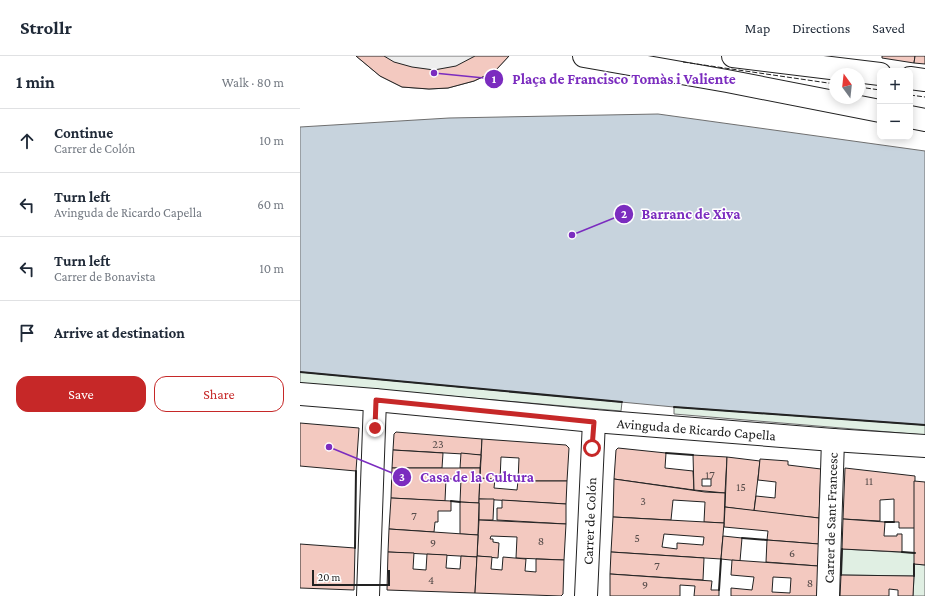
<!DOCTYPE html>
<html lang="en">
<head>
<meta charset="utf-8">
<style>
  :root { --surface:#fff; --page:#f6f6f7; --text:#1f2937; --muted:#747a83; --line:#e0e1e3; --accent:#c62828 }
  body { margin:0; font-family:"Crimson Pro",serif; background:var(--page); color:var(--text) }
  .controls { position:absolute; right:12px; top:12px; display:grid; overflow:hidden; border-radius:8px; box-shadow:0 2px 10px #0003 }
  .controls button { width:36px; height:36px; display:grid; place-items:center; padding:0; border:0; border-bottom:1px solid var(--line); background:var(--surface); color:var(--text); font:20px sans-serif }
  .compass { position:absolute; left:529px; top:12px; width:36px; height:36px; border-radius:50%; background:var(--surface); box-shadow:0 2px 10px #0003; rotate:345deg }
  .scale { position:absolute; left:12px; bottom:10px; width:78px; box-sizing:border-box; padding-left:4px; border:2px solid #222; border-top:0; font-size:11px; line-height:14px; white-space:nowrap; color:#222; -webkit-text-stroke:3px #fff; paint-order:stroke }
  .stop { position:absolute; width:12px; height:12px; margin:-9px; border:3px solid #c62828; border-radius:50%; background:#fff }
  .stop.end { background:#c62828; border-color:#fff; box-shadow:0 1px 4px #0008 }
  .list { margin:0; padding:0; list-style:none }
  h2 { display:flex; justify-content:space-between; align-items:center; height:52px; margin:0; padding:0 16px; font-size:17px }
  h2 small { font-size:13px; font-weight:400; color:var(--muted) }
  .list li { display:grid; grid-template-columns:26px 1fr auto; gap:12px; align-items:center; box-sizing:border-box; height:64px; padding:0 16px; border-top:1px solid var(--line) }
  .list b { display:block; font-size:15px; white-space:nowrap }
  .list p { margin:0; font-size:13px; white-space:nowrap; color:var(--muted) }
  .list em { font-size:13px; font-style:normal; color:var(--muted) }
  .actions { display:flex; gap:8px; padding:12px 16px }
  .actions a { flex:1; padding:9px 0; border:1px solid var(--accent); border-radius:12px; text-align:center; font-size:14px; color:var(--accent) }
  .actions .main { background:var(--accent); color:#fff }
  .icon { flex:none; width:22px; height:22px; fill:none; stroke:currentColor; stroke-width:2; stroke-linecap:round; stroke-linejoin:round }
  .map { position:relative; flex:none; width:625px; height:540px; overflow:hidden }
  header { display:flex; align-items:center; gap:24px; box-sizing:border-box; height:56px; padding:0 20px; background:var(--surface); border-bottom:1px solid var(--line) }
  header strong { font-size:19px }
  nav { display:flex; gap:22px; margin-inline-start:auto; font-size:14px }
  main { display:flex }
  aside { flex:1; background:var(--surface) }
  .map>svg:first-child { display:block }
  .green { fill:#e0efe3; stroke:#6f6f6f }
  .parking { fill:#ededed; stroke:#6f6f6f }
  .water { fill:#c7d3dd; stroke:#6f6f6f }
  .building { fill:#f3c9c0; stroke:#222; fill-rule:evenodd }
  .lines { fill:none; stroke-linecap:round; stroke-linejoin:round }
  .minor-casing { stroke:#222; stroke-width:24 }
  .minor { stroke:#fff; stroke-width:22 }
  .fence { stroke:#222; stroke-width:1; stroke-dasharray:5 2; stroke-linecap:butt }
  .wall { stroke:#222; stroke-width:2 }
  .route { stroke:#c62828; stroke-width:5 }
  .labels { text-anchor:middle; dominant-baseline:central; stroke-width:3; stroke-linejoin:round; paint-order:stroke }
  .number-label { font-size:12px; fill:#564c4a }
  .street-label { font-size:14px; fill:#222; stroke:#fff }
  .leader { fill:none; stroke:#7b2cbf; stroke-width:1.5 }
  .callout-dot { fill:#7b2cbf; stroke:#fff; stroke-width:1.5 }
  .mark-label { font-size:12px; text-anchor:middle; font-weight:bold; fill:#fff }
  .callout-label { font-size:15px; text-anchor:middle; font-weight:bold; fill:#7b2cbf; stroke:#fff; stroke-width:3; stroke-linejoin:round; paint-order:stroke }
</style>
</head>
<body>
<header>
<strong>Strollr</strong>
<nav><a>Map</a><a>Directions</a><a>Saved</a></nav>
</header>
<main>
<aside>
<h2>1 min<small>Walk · 80 m</small></h2>
<ul class="list">
<li><svg class="icon" aria-label="ahead" viewBox="0 0 24 24"><path d="M12 20V5M6 11l6-6 6 6"/></svg><div><b>Continue</b><p>Carrer de Colón</p></div><em>10 m</em></li>
<li><svg class="icon" aria-label="left" viewBox="0 0 24 24"><path d="M17 20v-9H6M10 6l-5 5 5 5"/></svg><div><b>Turn left</b><p>Avinguda de Ricardo Capella</p></div><em>60 m</em></li>
<li><svg class="icon" aria-label="left" viewBox="0 0 24 24"><path d="M17 20v-9H6M10 6l-5 5 5 5"/></svg><div><b>Turn left</b><p>Carrer de Bonavista</p></div><em>10 m</em></li>
<li><svg class="icon" aria-label="arrive" viewBox="0 0 24 24"><path d="M6 21V4h12l-3 4 3 4H6"/></svg><div><b>Arrive at destination</b></div></li>
</ul>
<div class="actions"><a class="main">Save</a><a>Share</a></div>
</aside>
<div class="map">
<svg width="625" height="540" viewBox="0 0 625 540">
  <rect width="100%" height="100%" fill="#fff"/>
  <!-- green -->
  <g class="green">
    <path d="M 0,316 L 322,346 L 321,355 L 0,327 Z"/>
    <path d="M 374,351 L 625,369 L 625,379 L 374,358 Z"/>
    <path d="M 542,493 L 615,497 L 615,508 L 625,509 L 625,540 L 613,540 L 614,520 L 541,519 Z"/>
  </g>
  <!-- parking -->
  <path class="parking" d="M 56,0 L 209,0 L 195,15 L 174,25 L 148,32 L 129,33 L 102,31 L 80,20 Z"/>
  <!-- water -->
  <path class="water" d="M 358,58 L 625,95 L 625,369 L 374,351 L 0,316 L 0,71 L 149,62 Z"/>
  <!-- building -->
  <g class="building">
    <path d="M 56,0 L 84,0 L 94,6 L 112,11 L 134,14 L 156,10 L 175,0 L 209,0 L 195,15 L 174,25 L 148,32 L 129,33 L 102,31 L 80,20 Z"/>
    <path d="M 582,0 L 615,0 L 614,7 L 582,2 Z"/>
    <path d="M 615,0 L 625,0 L 625,8 L 614,7 Z"/>
    <path d="M 0,367 L 59,372 L 56,415 L 0,410 Z"/>
    <path d="M 96,376 L 182,383 L 181,399 L 93,394 L 94,378 Z"/>
    <path d="M 182,383 L 266,389 L 269,392 L 267,425 L 218,425 L 219,402 L 201,401 L 200,424 L 180,422 Z"/>
    <path d="M 318,392 L 366,397 L 365,412 L 393,415 L 394,434 L 314,423 L 316,394 Z"/>
    <path d="M 93,394 L 143,397 L 142,412 L 92,412 Z"/>
    <path d="M 161,397 L 181,399 L 180,412 L 160,412 Z"/>
    <path d="M 393,399 L 427,401 L 425,437 L 394,434 ZM 402,423 L 411,423 L 411,430 L 402,430 Z"/>
    <path d="M 427,401 L 460,405 L 454,455 L 425,451 Z"/>
    <path d="M 460,403 L 488,405 L 488,409 L 521,413 L 519,462 L 454,455 L 456,440 L 475,442 L 476,426 L 458,424 Z"/>
    <path d="M 92,412 L 180,412 L 179,447 L 160,446 L 161,423 L 146,423 L 145,445 L 91,442 Z"/>
    <path d="M 545,412 L 615,420 L 615,472 L 599,472 L 599,466 L 594,466 L 594,443 L 580,444 L 580,465 L 543,463 Z"/>
    <path d="M 180,422 L 195,423 L 194,432 L 217,434 L 218,425 L 267,425 L 266,448 L 179,443 Z"/>
    <path d="M 314,423 L 405,436 L 425,437 L 424,467 L 404,466 L 405,446 L 373,444 L 371,464 L 313,461 Z"/>
    <path d="M 614,425 L 625,426 L 625,509 L 614,508 Z"/>
    <path d="M 91,442 L 151,445 L 151,455 L 138,455 L 138,466 L 135,466 L 134,476 L 89,473 Z"/>
    <path d="M 179,443 L 194,443 L 193,464 L 179,464 Z"/>
    <path d="M 202,444 L 266,448 L 266,468 L 197,464 L 197,452 L 202,452 Z"/>
    <path d="M 160,446 L 179,447 L 178,479 L 160,478 Z"/>
    <path d="M 425,451 L 519,462 L 519,488 L 467,484 L 468,475 L 424,471 Z"/>
    <path d="M 313,461 L 424,467 L 421,503 L 311,496 ZM 364,478 L 404,481 L 403,489 L 377,487 L 377,493 L 362,491 Z"/>
    <path d="M 543,463 L 585,466 L 584,480 L 597,480 L 597,478 L 602,478 L 602,496 L 542,493 Z"/>
    <path d="M 179,464 L 266,468 L 264,504 L 216,502 L 217,481 L 191,480 L 190,483 L 193,483 L 193,486 L 199,487 L 198,502 L 177,500 Z"/>
    <path d="M 89,473 L 178,479 L 177,501 L 88,496 Z"/>
    <path d="M 423,480 L 442,482 L 440,505 L 421,503 Z"/>
    <path d="M 467,484 L 519,488 L 518,510 L 466,506 Z"/>
    <path d="M 0,488 L 55,492 L 54,534 L 0,532 Z"/>
    <path d="M 88,496 L 114,497 L 113,513 L 126,514 L 127,498 L 147,499 L 146,512 L 160,513 L 161,500 L 177,501 L 175,537 L 87,534 Z"/>
    <path d="M 311,496 L 404,502 L 403,524 L 310,518 Z"/>
    <path d="M 177,500 L 192,501 L 191,513 L 202,514 L 203,501 L 226,503 L 225,515 L 236,516 L 236,503 L 264,504 L 263,538 L 261,540 L 175,537 Z"/>
    <path d="M 432,504 L 518,510 L 517,540 L 431,540 L 431,532 L 452,534 L 454,521 L 431,519 ZM 473,521 L 491,522 L 490,537 L 472,536 Z"/>
    <path d="M 310,518 L 412,525 L 411,534 L 419,534 L 419,540 L 394,540 L 395,530 L 380,529 L 380,540 L 310,540 Z"/>
    <path d="M 541,519 L 614,520 L 613,540 L 598,540 L 598,534 L 589,533 L 589,540 L 540,540 Z"/>
  </g>
  <g class="lines">
    <!-- minor casing -->
    <g class="minor-casing">
      <g id="minor">
        <path d="M 284,0 L 427,25 L 580,55"/>
        <path d="M 433,0 L 580,18"/>
        <path d="M 610,22 L 625,24"/>
        <path d="M 610,61 L 625,64"/>
        <path id="s1" d="M 0,338 L 75,344 L 294,365 L 533,384 L 625,390"/>
        <path d="M 68,540 L 75,344"/>
        <path id="s2" d="M 286,540 L 294,365"/>
        <path id="s3" d="M 528,540 L 533,384"/>
      </g>
    </g>
    <!-- minor -->
    <use href="#minor" class="minor"/>
    <!-- fence -->
    <g class="fence">
      <path d="M 383,6 L 535,28"/>
      <path d="M 559,31 L 580,34"/>
      <path d="M 610,39 L 625,41"/>
    </g>
    <!-- wall -->
    <g class="wall">
      <path d="M 0,316 L 322,346"/>
      <path d="M 374,351 L 625,369"/>
      <path d="M 366,397 L 393,399"/>
      <path d="M 200,424 L 218,425"/>
      <path d="M 151,445 L 160,446"/>
      <path d="M 585,466 L 594,466"/>
      <path d="M 442,482 L 467,484"/>
      <path d="M 55,492 L 56,415"/>
      <path d="M 602,496 L 615,497"/>
      <path d="M 541,519 L 542,493"/>
      <path d="M 614,520 L 614,508"/>
      <path d="M 419,534 L 421,503"/>
    </g>
  </g>
  <g class="lines">
    <!-- route -->
    <path class="route" d="M 75,372 L 76,344 L 294,366 L 292,392"/>
  </g>
  <g class="labels">
    <!-- number labels -->
    <g class="number-label">
      <text x="138" y="388">23</text>
      <text x="410" y="419">17</text>
      <text x="569" y="425">11</text>
      <text x="441" y="431">15</text>
      <text x="343" y="445">3</text>
      <text x="114" y="460">7</text>
      <text x="337" y="482">5</text>
      <text x="241" y="485">8</text>
      <text x="133" y="487">9</text>
      <text x="492" y="497">6</text>
      <text x="357" y="510">7</text>
      <text x="131" y="524">4</text>
      <text x="510" y="527">8</text>
      <text x="345" y="529">9</text>
    </g>
    <!-- street labels -->
    <g class="street-label">
      <text stroke="none"><textPath href="#s1" startOffset="398">Avinguda de Ricardo Capella</textPath></text>
      <text stroke="none"><textPath href="#s3" startOffset="78">Carrer de Sant Francesc</textPath></text>
      <text stroke="none"><textPath href="#s2" startOffset="75">Carrer de Colón</textPath></text>
    </g>
  </g>
  <!-- callouts -->
  <path class="leader" d="M134 17L194 23M272 179L324 158M29 391L102 421"/>
  <g class="callout-dot">
    <circle cx="134" cy="17" r="4"/>
    <circle cx="272" cy="179" r="4"/>
    <circle cx="29" cy="391" r="4"/>
    <circle cx="194" cy="23" r="10"/>
    <circle cx="324" cy="158" r="10"/>
    <circle cx="102" cy="421" r="10"/>
  </g>
  <g class="mark-label">
    <text x="194" y="27">1</text>
    <text x="324" y="162">2</text>
    <text x="102" y="425">3</text>
  </g>
  <g class="callout-label">
    <text x="324" y="28">Plaça de Francisco Tomàs i Valiente</text>
    <text x="391" y="163">Barranc de Xiva</text>
    <text x="177" y="426">Casa de la Cultura</text>
  </g>
</svg>
<div class="controls">
<button>+</button>
<button>−</button>
</div>
<svg class="compass" viewBox="-18 -18 36 36"><path d="M0-13l5 13h-10z" fill="#e53935"/><path d="M0 13l5-13h-10z" fill="#747a83"/></svg>
<div class="scale">20 m</div>
<div class="stop" style="left:292px;top:392px"></div>
<div class="stop end" style="left:75px;top:372px"></div>
</div>
</main>
</body>
</html>
